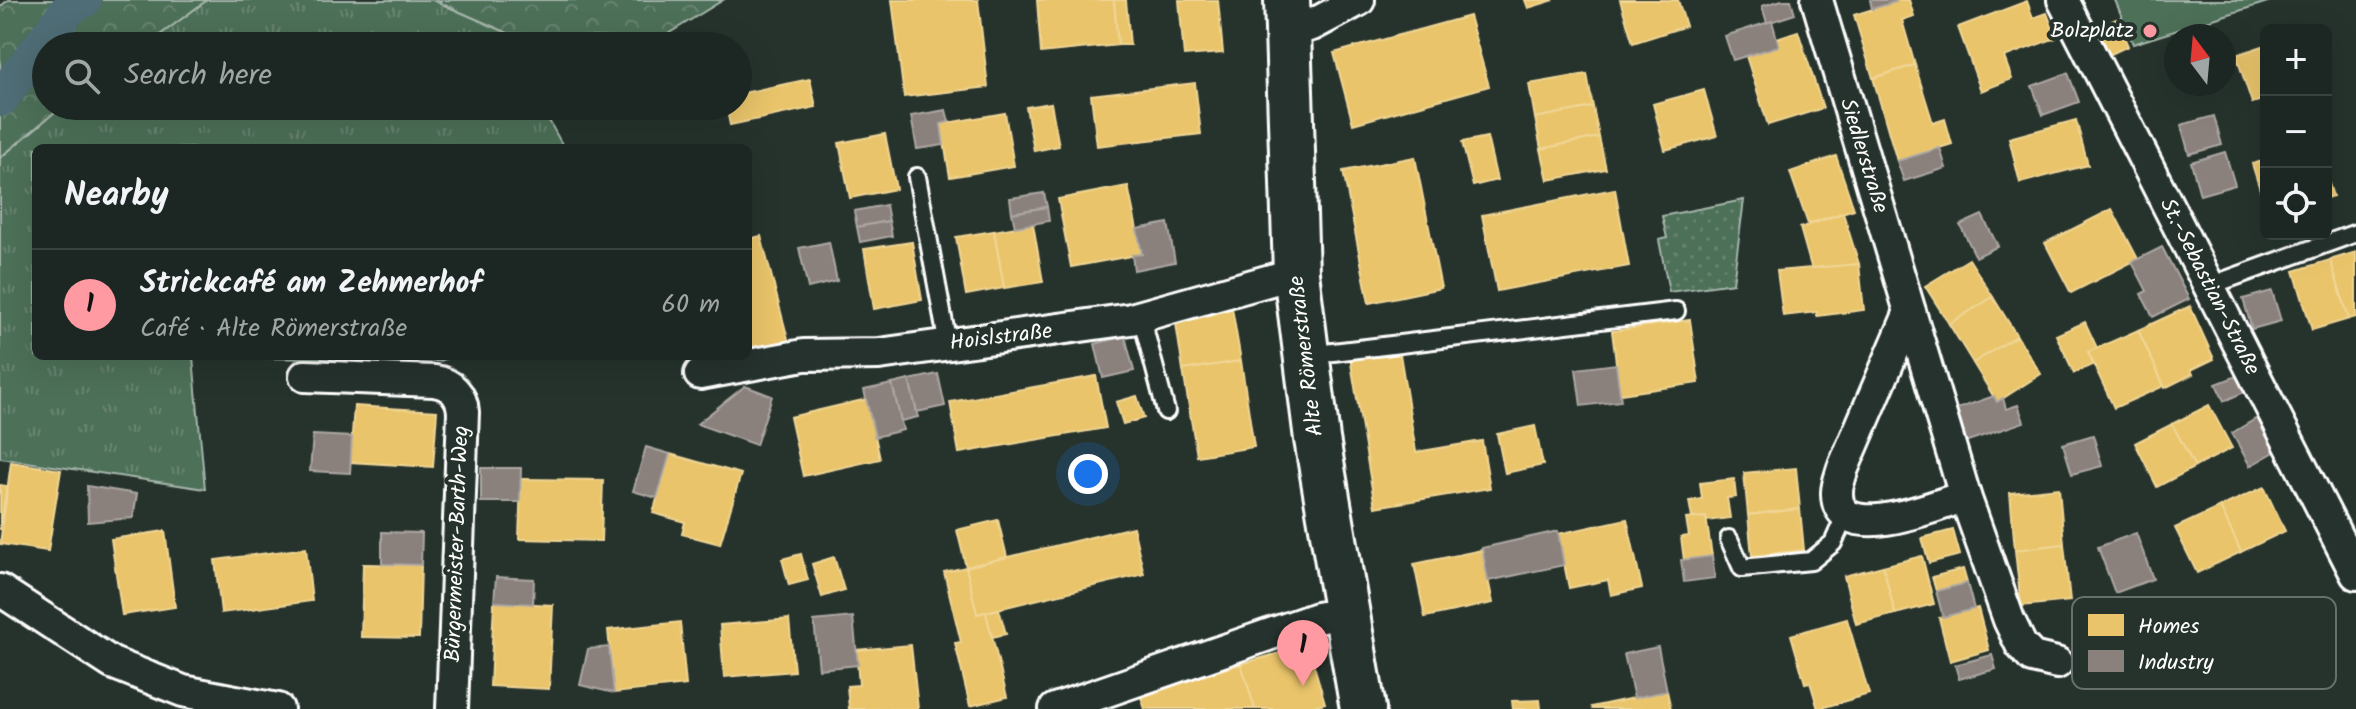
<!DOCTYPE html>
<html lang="en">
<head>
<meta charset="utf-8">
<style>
  :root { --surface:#1c2622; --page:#252e2a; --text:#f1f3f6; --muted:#a0a5a5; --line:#3a4340; --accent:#ff9aa2 }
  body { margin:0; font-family:Kalam,sans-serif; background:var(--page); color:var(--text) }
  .controls { position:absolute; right:24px; top:24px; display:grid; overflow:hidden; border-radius:12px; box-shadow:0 8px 32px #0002 }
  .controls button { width:72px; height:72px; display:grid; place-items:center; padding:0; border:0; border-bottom:2px solid var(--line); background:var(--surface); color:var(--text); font:40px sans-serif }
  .compass { position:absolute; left:2164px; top:24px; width:72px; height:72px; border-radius:50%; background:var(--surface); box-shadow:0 8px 32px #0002; rotate:344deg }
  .you { position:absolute; left:1088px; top:474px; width:28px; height:28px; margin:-20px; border:6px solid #fff; border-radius:50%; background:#1a73e8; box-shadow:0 0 0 12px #1a73e833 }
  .badge { display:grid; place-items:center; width:52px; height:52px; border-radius:50%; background:var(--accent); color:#111; font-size:26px; font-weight:700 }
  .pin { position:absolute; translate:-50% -66px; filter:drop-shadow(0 2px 4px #0008) }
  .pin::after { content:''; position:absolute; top:42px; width:28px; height:24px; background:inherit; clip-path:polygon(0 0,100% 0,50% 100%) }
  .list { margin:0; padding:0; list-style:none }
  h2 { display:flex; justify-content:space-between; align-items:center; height:104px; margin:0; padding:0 32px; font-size:34px }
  h2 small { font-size:26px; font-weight:400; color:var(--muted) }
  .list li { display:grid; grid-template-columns:52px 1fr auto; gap:24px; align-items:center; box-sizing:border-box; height:112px; padding:0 32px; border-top:2px solid var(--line) }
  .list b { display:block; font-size:30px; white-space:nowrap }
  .list p { margin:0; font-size:26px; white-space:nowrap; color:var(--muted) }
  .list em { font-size:26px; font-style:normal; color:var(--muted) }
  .icon { flex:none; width:44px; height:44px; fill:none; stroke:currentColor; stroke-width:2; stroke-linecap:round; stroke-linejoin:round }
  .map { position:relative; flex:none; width:2356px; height:709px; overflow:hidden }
  .search { position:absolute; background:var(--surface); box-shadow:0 8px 32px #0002; left:32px; top:32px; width:720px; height:88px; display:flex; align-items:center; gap:20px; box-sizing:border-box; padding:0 28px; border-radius:44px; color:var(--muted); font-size:30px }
  .panel { position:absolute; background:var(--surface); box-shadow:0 8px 32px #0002; left:32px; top:144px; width:720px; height:216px; border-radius:12px }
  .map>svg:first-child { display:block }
  .grass { fill:url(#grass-tufts); stroke:#a6b7ac; stroke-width:2 }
  .forest { fill:url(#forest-crowns); stroke:#a6b7ac; stroke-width:2 }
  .park { fill:url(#park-dots); stroke:#a6b7ac; stroke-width:2 }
  .pitch { fill:#4e6f59; stroke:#a6b7ac; stroke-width:2 }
  .homes { fill:#e9c46a; stroke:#f0d697; stroke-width:2 }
  .industry { fill:#8a817c; stroke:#ada7a3; stroke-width:2 }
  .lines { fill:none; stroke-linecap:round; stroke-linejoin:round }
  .canal { stroke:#4f6d76; stroke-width:36 }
  .service-casing { stroke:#fff; stroke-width:22 }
  .minor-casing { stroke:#fff; stroke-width:36 }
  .secondary-casing { stroke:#fff; stroke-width:50 }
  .service { stroke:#26332d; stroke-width:16 }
  .minor { stroke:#26332d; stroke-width:30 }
  .secondary { stroke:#26332d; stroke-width:44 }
  .poi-dot { fill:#ff9aa2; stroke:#26332d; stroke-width:3 }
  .labels { text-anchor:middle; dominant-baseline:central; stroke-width:8; stroke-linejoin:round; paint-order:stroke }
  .poi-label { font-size:22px; fill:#fff; stroke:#26332d; text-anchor:end }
  .street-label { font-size:22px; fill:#fff; stroke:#26332d }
  .key { fill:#26332d; stroke:#67706c; stroke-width:2 }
  .key-label { font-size:22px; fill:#fff }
</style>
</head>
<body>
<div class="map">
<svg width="2356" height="709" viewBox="0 0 2356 709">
  <defs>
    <pattern id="grass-tufts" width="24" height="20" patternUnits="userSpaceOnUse" patternTransform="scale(2)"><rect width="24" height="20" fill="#4e6f59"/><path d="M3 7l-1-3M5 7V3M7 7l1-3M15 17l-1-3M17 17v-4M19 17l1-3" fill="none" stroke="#698572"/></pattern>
    <pattern id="forest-crowns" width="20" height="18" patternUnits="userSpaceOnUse" patternTransform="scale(2)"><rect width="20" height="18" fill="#4e6f59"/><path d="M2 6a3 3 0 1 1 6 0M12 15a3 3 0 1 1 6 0" fill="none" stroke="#698572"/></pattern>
    <pattern id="park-dots" width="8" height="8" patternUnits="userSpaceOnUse" patternTransform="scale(2)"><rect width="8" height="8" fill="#4e6f59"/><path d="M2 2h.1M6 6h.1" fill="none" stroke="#698572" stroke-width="1.8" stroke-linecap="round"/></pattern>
  </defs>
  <rect width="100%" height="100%" fill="#26332d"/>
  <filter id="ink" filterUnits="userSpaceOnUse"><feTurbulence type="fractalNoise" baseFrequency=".0125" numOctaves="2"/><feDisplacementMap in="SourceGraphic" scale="16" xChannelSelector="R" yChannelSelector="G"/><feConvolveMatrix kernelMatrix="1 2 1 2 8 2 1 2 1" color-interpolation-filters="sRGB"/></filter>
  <g filter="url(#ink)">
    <!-- grass -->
    <g class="grass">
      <path d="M 207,0 L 433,0 L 508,33 L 514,46 L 145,46 Z"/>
      <path d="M 62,106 L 541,106 L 564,148 L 36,148 L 36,356 L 453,356 L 440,361 L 193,357 L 205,489 L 0,458 L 0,158 Z"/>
    </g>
    <!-- forest -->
    <g class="forest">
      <path d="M 8,0 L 207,0 L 145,46 L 46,46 L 46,106 L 62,106 L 0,158 L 0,7 Z"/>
      <path d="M 433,0 L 723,0 L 658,40 L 508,33 Z"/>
    </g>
    <!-- park -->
    <path class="park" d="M 1744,200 L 1733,283 L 1669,292 L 1659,240 L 1667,238 L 1662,216 Z"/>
    <!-- pitch -->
    <path class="pitch" d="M 2115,0 L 2274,0 L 2133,44 Z"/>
    <!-- homes -->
    <g class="homes">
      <path d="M 892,0 L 978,0 L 988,87 L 904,97 Z"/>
      <path d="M 1037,0 L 1114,0 L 1118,45 L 1041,53 Z"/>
      <path d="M 1114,0 L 1126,0 L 1130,45 L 1118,45 Z"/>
      <path d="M 1179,0 L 1218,0 L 1223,53 L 1184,56 Z"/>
      <path d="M 1525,0 L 1554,0 L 1528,8 Z"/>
      <path d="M 1620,0 L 1678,0 L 1686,26 L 1633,43 Z"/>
      <path d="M 1896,0 L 1909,0 L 1914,16 L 1902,20 L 1915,65 L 1873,78 L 1854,15 L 1896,2 Z"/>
      <path d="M 2027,1 L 2033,18 L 2047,13 L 2056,38 L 2004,57 L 2012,79 L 1981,91 L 1958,27 Z"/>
      <path d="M 1469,16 L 1489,86 L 1353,124 L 1334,53 Z"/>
      <path d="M 2116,19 L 2128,46 L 2107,56 L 2094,30 Z"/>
      <path d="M 1798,31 L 1823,108 L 1768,125 L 1746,56 L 1779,46 L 1777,38 Z"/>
      <path d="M 2266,45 L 2266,99 L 2252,103 L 2236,55 Z"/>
      <path d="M 1915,65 L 1933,123 L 1945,119 L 1952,144 L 1897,161 L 1873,78 Z"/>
      <path d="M 1587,74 L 1593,107 L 1535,118 L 1529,84 Z"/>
      <path d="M 810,79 L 816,107 L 730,125 L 726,106 L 738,106 L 738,94 Z"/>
      <path d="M 1195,83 L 1201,134 L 1097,146 L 1091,95 Z"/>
      <path d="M 1704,90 L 1717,136 L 1665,150 L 1653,104 Z"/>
      <path d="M 1051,103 L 1059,146 L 1034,151 L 1026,107 Z"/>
      <path d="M 1593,107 L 1599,137 L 1541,149 L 1535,118 Z"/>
      <path d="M 1005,113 L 1014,166 L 950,177 L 941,124 Z"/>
      <path d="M 2076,120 L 2088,165 L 2020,183 L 2009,138 Z"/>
      <path d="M 885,134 L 896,189 L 850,198 L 839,143 Z"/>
      <path d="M 1487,137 L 1497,180 L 1473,186 L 1462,142 Z"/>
      <path d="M 1599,137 L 1606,169 L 1548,180 L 1541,149 Z"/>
      <path d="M 1836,156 L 1854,209 L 1808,224 L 1790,172 Z"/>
      <path d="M 1415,157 L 1441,288 L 1369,303 L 1343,171 Z"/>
      <path d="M 2266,160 L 2266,209 L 2252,164 Z"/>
      <path d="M 2326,175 L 2333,196 L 2326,198 Z"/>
      <path d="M 1128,186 L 1142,254 L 1071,267 L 1058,199 Z"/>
      <path d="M 1615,189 L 1629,266 L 1497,291 L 1482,215 Z"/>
      <path d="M 2112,209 L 2138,259 L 2071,293 L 2045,243 Z"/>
      <path d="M 1843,213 L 1859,264 L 1812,270 L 1800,228 Z"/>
      <path d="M 1033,224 L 1043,282 L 1004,288 L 994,231 Z"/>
      <path d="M 994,231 L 1004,288 L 966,295 L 956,237 Z"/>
      <path d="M 761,236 L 789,343 L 748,354 L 748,239 Z"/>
      <path d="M 912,242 L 922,300 L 874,309 L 864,249 Z"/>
      <path d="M 2356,252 L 2356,317 L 2349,319 L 2330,260 Z"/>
      <path d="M 1969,259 L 1993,297 L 1949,324 L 1925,286 Z"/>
      <path d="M 2330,260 L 2349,319 L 2312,330 L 2294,271 Z"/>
      <path d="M 1859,264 L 1864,310 L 1817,316 L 1817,312 L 1783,316 L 1777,271 Z"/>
      <path d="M 1993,297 L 2017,336 L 1973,363 L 1949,324 Z"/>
      <path d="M 2190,306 L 2214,359 L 2191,370 L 2193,374 L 2165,388 L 2138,330 Z"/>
      <path d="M 1232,308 L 1241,361 L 1183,370 L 1175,317 Z"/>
      <path d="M 1690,320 L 1699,383 L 1620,394 L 1612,331 Z"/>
      <path d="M 2085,322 L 2097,348 L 2088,352 L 2094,364 L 2074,373 L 2056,335 Z"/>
      <path d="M 2138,330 L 2164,386 L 2114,408 L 2088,352 Z"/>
      <path d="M 2017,336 L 2041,374 L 1997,402 L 1973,363 Z"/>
      <path d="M 1399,348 L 1416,452 L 1482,441 L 1490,488 L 1375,507 L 1350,357 Z"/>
      <path d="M 1241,361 L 1254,447 L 1197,456 L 1183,370 Z"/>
      <path d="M 1096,376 L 1106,428 L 959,453 L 950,402 Z"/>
      <path d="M 1137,396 L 1144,418 L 1123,424 L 1116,402 Z"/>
      <path d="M 867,399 L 880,459 L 803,476 L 790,417 Z"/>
      <path d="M 2209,405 L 2232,448 L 2195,467 L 2172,424 Z"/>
      <path d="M 354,406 L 437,411 L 433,467 L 350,462 Z"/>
      <path d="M 2172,424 L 2195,467 L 2157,487 L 2135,443 Z"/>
      <path d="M 1535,426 L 1543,465 L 1505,473 L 1497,434 Z"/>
      <path d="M 670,454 L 741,474 L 720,544 L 682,534 L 685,522 L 653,513 Z"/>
      <path d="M 11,462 L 61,470 L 48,551 L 0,544 Z"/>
      <path d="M 1796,468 L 1800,509 L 1748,515 L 1744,473 Z"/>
      <path d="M 521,479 L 603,480 L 601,541 L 519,539 Z"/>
      <path d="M 1734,479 L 1736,497 L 1727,498 L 1730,518 L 1707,521 L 1706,517 L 1692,518 L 1689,501 L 1702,499 L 1700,483 Z"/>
      <path d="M 0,485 L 7,486 L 0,530 Z"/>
      <path d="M 2264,487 L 2285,531 L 2241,552 L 2220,507 Z"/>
      <path d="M 2059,488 L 2064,544 L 2015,550 L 2010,493 Z"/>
      <path d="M 2220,507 L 2241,552 L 2197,573 L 2175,528 Z"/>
      <path d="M 1800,509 L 1804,550 L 1752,556 L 1748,515 Z"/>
      <path d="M 1706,517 L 1712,556 L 1684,560 L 1681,537 L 1689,536 L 1686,519 Z"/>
      <path d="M 1627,519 L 1642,588 L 1611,595 L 1608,580 L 1569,588 L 1558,534 Z"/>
      <path d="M 998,520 L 1007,557 L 966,567 L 957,530 Z"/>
      <path d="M 1133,527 L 1144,574 L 977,614 L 966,567 Z"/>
      <path d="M 1953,530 L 1960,555 L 1929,563 L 1922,538 Z"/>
      <path d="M 165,531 L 175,607 L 122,615 L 111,539 Z"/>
      <path d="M 2064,544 L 2070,601 L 2021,606 L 2015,550 Z"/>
      <path d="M 306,548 L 312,601 L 221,613 L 215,560 Z"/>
      <path d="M 1482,550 L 1493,603 L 1425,617 L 1414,564 Z"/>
      <path d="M 801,554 L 808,580 L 789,585 L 782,559 Z"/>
      <path d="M 1922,556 L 1934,604 L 1895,614 L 1883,566 Z"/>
      <path d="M 834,557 L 844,590 L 822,597 L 812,564 Z"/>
      <path d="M 363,564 L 421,565 L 419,638 L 361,637 Z"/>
      <path d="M 1883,566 L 1895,614 L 1856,624 L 1844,576 Z"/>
      <path d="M 966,567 L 977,614 L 986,612 L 1007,697 L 970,706 L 955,643 L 961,642 L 944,572 Z"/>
      <path d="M 1963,569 L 1967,583 L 1936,591 L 1932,577 Z"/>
      <path d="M 494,602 L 553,605 L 549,689 L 490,686 Z"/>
      <path d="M 1978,608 L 1989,650 L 1950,661 L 1939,618 Z"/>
      <path d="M 999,609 L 1006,634 L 992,637 L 986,612 Z"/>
      <path d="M 789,619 L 794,671 L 724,677 L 720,625 Z"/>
      <path d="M 1847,619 L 1869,694 L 1818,709 L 1810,682 L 1805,683 L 1791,635 Z"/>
      <path d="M 680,622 L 686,685 L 614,693 L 608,630 Z"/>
      <path d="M 911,645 L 918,709 L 849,709 L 847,686 L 859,685 L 856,650 Z"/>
      <path d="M 1308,645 L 1325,703 L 1304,709 L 1255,709 L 1241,664 Z"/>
      <path d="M 1241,664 L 1255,709 L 1145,709 L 1140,694 Z"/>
      <path d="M 1667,691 L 1671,709 L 1592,709 L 1591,707 Z"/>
      <path d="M 1540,700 L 1541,709 L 1513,709 L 1512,701 Z"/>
    </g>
    <!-- industry -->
    <g class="industry">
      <path d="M 1782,0 L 1791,0 L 1795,14 L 1767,23 L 1762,6 Z"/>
      <path d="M 1870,0 L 1896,0 L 1896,2 L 1872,9 Z"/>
      <path d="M 1772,21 L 1779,46 L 1733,60 L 1725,36 Z"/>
      <path d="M 2068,73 L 2079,102 L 2043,115 L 2032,86 Z"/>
      <path d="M 946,110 L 949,122 L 941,124 L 944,145 L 917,149 L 911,116 Z"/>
      <path d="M 2214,116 L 2222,145 L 2189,154 L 2181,125 Z"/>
      <path d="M 1940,148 L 1946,168 L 1904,181 L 1897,161 Z"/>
      <path d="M 2225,152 L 2235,185 L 2200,195 L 2191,162 Z"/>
      <path d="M 1044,193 L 1047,207 L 1012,213 L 1010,198 Z"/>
      <path d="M 886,205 L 889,221 L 857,227 L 854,211 Z"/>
      <path d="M 1047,207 L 1049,221 L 1015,227 L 1012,213 Z"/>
      <path d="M 1982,215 L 1998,246 L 1976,257 L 1960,225 Z"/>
      <path d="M 889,221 L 892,236 L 860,242 L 857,227 Z"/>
      <path d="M 1168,223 L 1175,262 L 1134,270 L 1132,255 L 1142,254 L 1137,229 Z"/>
      <path d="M 829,242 L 837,281 L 808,288 L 799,248 Z"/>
      <path d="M 2162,247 L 2189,299 L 2153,317 L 2141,294 L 2147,291 L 2132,262 Z"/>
      <path d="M 2272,291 L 2281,321 L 2252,329 L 2243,299 Z"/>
      <path d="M 1125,336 L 1134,371 L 1103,378 L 1095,344 Z"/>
      <path d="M 1616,364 L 1621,401 L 1581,406 L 1576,369 Z"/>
      <path d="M 938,374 L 945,406 L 917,412 L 909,380 Z"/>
      <path d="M 2242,374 L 2249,390 L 2224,401 L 2216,384 Z"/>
      <path d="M 909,380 L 918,417 L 901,421 L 892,384 Z"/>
      <path d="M 892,384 L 903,430 L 875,437 L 864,390 Z"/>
      <path d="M 745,386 L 772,396 L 756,445 L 697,424 Z"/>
      <path d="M 1994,396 L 1997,402 L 2003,398 L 2006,409 L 2018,405 L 2024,422 L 1962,443 L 1951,411 Z"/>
      <path d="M 2259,417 L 2278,450 L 2250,466 L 2232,433 Z"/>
      <path d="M 313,435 L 352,437 L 350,473 L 310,471 Z"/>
      <path d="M 2093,435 L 2102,466 L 2072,474 L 2063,444 Z"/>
      <path d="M 646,447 L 670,454 L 657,498 L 633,491 Z"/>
      <path d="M 481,468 L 521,468 L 520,502 L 481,502 Z"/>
      <path d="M 87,486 L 137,494 L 133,518 L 88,522 Z"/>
      <path d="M 1558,531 L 1564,565 L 1488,581 L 1482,548 Z"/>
      <path d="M 382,532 L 422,533 L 421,565 L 382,564 Z"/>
      <path d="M 2136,533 L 2153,579 L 2115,593 L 2098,547 Z"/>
      <path d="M 1712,556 L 1715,578 L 1684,582 L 1681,560 Z"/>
      <path d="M 496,577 L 534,579 L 533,604 L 494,602 Z"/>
      <path d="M 1967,583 L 1974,609 L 1943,617 L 1936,591 Z"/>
      <path d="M 853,617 L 858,665 L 819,669 L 814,621 Z"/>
      <path d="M 609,647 L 614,693 L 580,685 L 588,649 Z"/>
      <path d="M 1658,647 L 1667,691 L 1634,698 L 1624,654 Z"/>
      <path d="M 1992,655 L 1996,669 L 1959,679 L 1955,665 Z"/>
    </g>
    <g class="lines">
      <!-- canal -->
      <path class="canal" d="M 0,99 L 70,7 L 84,0"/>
      <!-- service casing -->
      <g class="service-casing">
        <g id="service">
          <path d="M 917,177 L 948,345"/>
          <path d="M 2209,286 L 2356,233"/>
          <path d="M 1141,316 L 1166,411"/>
          <path d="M 1308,355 L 1676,311"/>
          <path d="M 1729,539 L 1742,568 L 1811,561 L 1833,543 L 1846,514"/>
        </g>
      </g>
      <!-- minor casing -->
      <g class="minor-casing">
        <g id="minor">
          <path d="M 1817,0 L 1965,496 L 2009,620 L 2021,645 L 2032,657 L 2057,663"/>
          <path d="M 2063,0 L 2356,574"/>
          <path d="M 1287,32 L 1312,25 L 1359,0"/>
          <path d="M 1910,312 L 1843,468 C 1841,475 1837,485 1837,492 C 1835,548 1938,505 1965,496"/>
          <path d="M 700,374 L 804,355 L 879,354 L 1131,319 L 1296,273"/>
          <path d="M 305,376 L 434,381 C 451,383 462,395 463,412 L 452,709"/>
          <path d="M 0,590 L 112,663 L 183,691 L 278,709"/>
          <path d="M 1055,709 L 1317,618 L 1345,613"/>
        </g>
      </g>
      <!-- secondary casing -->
      <g class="secondary-casing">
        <path id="secondary" d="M 1287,0 L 1296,273 L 1317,439 L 1363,709"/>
      </g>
      <!-- service -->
      <use href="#service" class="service"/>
      <!-- minor -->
      <use href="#minor" class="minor"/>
      <!-- secondary -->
      <use href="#secondary" class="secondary"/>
    </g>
  </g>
  <!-- markers -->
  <circle class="poi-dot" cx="2150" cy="31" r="8"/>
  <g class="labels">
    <!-- poi labels -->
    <g class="poi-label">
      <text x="2134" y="31">Bolzplatz</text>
    </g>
    <!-- street labels -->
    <g class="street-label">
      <text transform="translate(1863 156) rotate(73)">Siedlerstraße</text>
      <text transform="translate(2209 287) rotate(63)">St.-Sebastian-Straße</text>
      <text transform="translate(1001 338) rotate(-7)">Hoislstraße</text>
      <text transform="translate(1307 356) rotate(-97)">Alte Römerstraße</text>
      <text transform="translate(458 544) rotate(-88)">Bürgermeister-Barth-Weg</text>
    </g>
  </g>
  <!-- legend -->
  <rect x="2072" y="597" width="264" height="92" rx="12" class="key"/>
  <rect x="2088" y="614" width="36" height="22" fill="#e9c46a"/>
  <rect x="2088" y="650" width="36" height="22" fill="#8a817c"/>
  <g class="key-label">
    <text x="2138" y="633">Homes</text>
    <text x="2138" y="669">Industry</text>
  </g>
</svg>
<div class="controls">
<button>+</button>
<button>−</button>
<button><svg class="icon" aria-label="locate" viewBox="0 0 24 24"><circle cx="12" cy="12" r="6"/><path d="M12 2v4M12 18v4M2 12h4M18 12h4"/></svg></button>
</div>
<svg class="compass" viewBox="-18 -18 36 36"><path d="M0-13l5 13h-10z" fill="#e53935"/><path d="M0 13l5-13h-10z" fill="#a0a5a5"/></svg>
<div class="you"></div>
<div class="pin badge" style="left:1303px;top:686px">1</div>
<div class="search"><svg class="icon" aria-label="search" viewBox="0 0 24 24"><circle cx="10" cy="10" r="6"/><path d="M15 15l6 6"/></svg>Search here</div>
<section class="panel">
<h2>Nearby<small></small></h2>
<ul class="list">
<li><span class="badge">1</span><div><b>Strickcafé am Zehmerhof</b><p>Café · Alte Römerstraße</p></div><em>60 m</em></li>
</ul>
</section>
</div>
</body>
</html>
